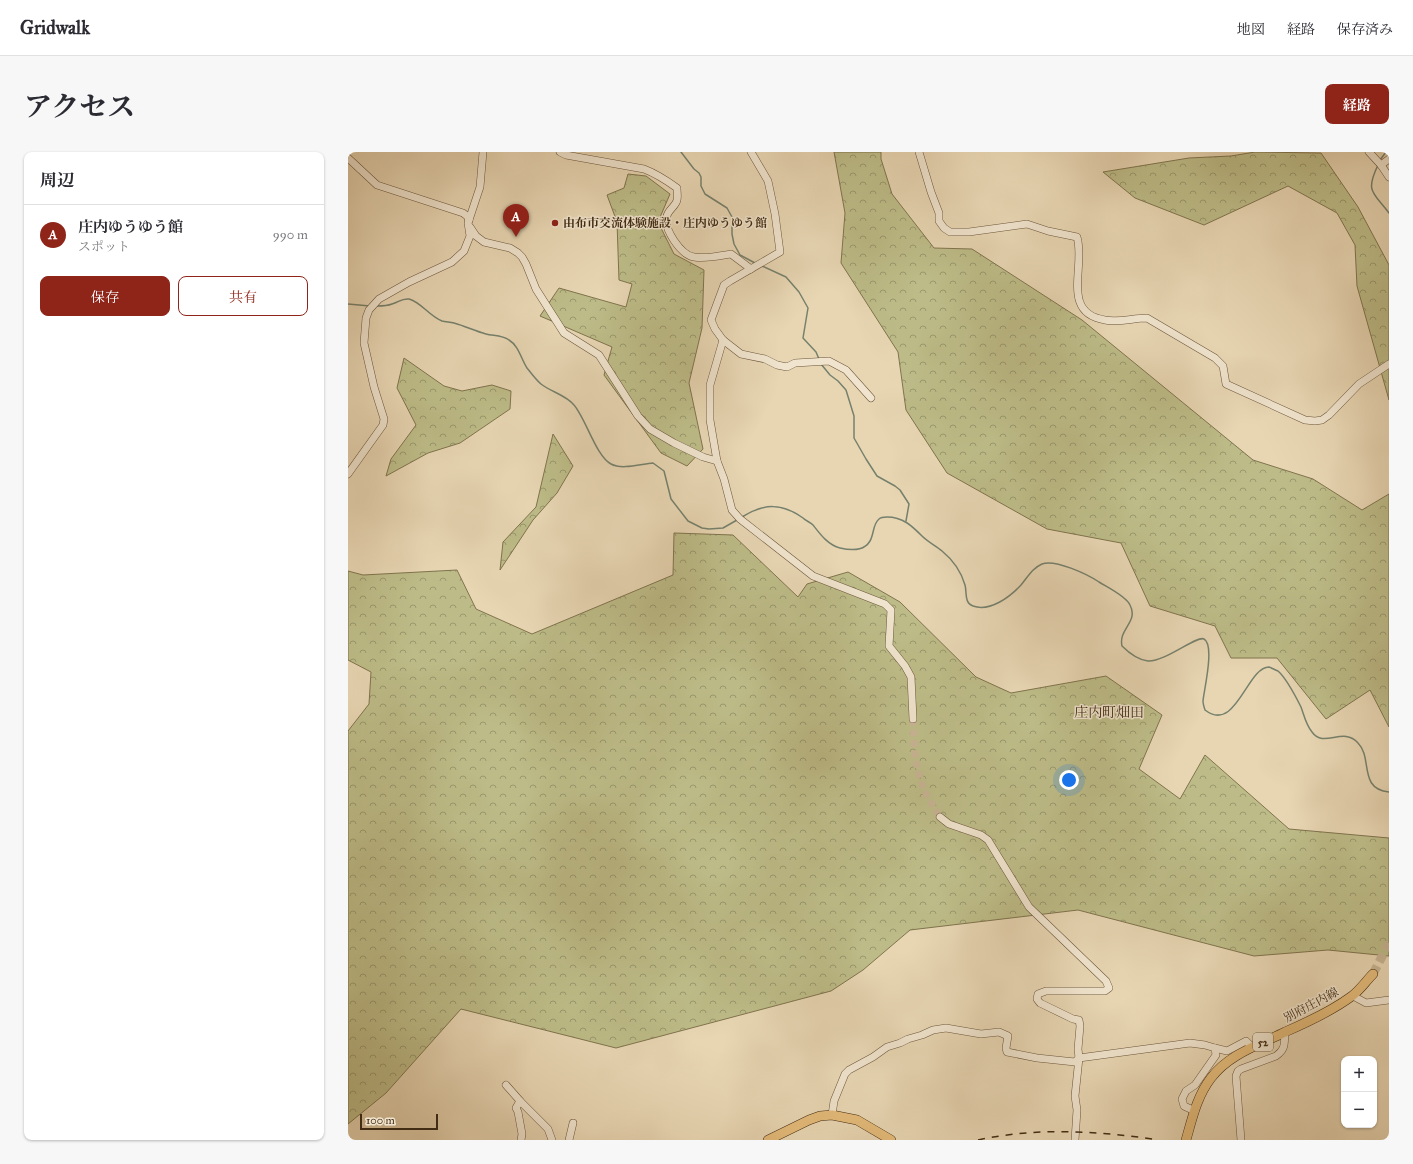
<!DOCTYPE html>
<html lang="ja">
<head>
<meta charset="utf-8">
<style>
  :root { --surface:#fff; --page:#f7f7f7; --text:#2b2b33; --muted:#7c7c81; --line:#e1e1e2; --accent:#8f2418 }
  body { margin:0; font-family:"IM FELL Great Primer","Noto Serif JP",serif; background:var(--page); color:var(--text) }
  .controls { position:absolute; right:12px; bottom:12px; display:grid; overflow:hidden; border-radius:8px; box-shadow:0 1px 3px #0004 }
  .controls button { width:36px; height:36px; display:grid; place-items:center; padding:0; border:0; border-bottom:1px solid var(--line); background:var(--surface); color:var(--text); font:20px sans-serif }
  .scale { position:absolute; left:12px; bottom:10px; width:78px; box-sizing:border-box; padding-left:4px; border:2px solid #422c13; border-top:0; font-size:11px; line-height:14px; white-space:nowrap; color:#422c13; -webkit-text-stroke:3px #f0e4ce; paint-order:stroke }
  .you { position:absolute; left:721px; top:628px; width:14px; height:14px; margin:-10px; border:3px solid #fff; border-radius:50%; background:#1a73e8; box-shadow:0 0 0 6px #1a73e833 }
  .badge { display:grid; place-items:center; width:26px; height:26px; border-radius:50%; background:var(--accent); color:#fff; font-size:13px; font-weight:700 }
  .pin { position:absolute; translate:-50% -33px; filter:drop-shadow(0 1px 2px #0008) }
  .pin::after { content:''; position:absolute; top:21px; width:14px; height:12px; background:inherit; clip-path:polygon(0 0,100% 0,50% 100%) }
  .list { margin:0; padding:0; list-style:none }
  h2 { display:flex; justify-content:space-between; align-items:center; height:52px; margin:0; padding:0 16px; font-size:17px }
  h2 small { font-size:13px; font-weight:400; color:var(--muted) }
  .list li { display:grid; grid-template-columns:26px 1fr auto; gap:12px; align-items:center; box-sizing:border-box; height:60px; padding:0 16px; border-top:1px solid var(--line) }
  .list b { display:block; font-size:15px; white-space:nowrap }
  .list p { margin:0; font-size:13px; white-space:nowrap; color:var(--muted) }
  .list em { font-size:13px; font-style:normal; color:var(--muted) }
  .actions { display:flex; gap:8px; padding:12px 16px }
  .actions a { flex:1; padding:9px 0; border:1px solid var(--accent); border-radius:8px; text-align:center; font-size:14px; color:var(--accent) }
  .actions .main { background:var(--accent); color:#fff }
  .map { position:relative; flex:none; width:1041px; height:988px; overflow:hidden; border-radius:8px }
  header { display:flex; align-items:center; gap:24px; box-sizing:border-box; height:56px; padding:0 20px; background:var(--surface); border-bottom:1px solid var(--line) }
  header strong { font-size:19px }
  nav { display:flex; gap:22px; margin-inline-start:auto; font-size:14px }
  .intro { display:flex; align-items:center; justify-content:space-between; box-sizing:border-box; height:96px; padding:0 24px }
  h1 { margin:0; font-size:28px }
  .button { padding:10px 18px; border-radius:8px; background:var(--accent); color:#fff; font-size:14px; font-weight:700 }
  main { display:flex; gap:24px; padding:0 24px }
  aside { flex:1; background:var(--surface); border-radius:8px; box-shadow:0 1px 3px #0004 }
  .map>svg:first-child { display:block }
  .forest { fill:url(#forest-crowns); stroke:#80744e }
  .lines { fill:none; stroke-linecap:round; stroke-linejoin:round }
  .stream { stroke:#76816d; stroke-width:1.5 }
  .minor-tunnel { stroke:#c7b493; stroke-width:7; stroke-dasharray:7 3.5; stroke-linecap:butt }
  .major-tunnel { stroke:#c7b493; stroke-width:9; stroke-dasharray:9 4.5; stroke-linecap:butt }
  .minor-casing { stroke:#6c563b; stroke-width:8 }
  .major-casing { stroke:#422c13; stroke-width:10 }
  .minor { stroke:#f0e4ce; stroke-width:7 }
  .major { stroke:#e4bb7a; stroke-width:9 }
  .rail { stroke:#422c13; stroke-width:1.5; stroke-dasharray:7 7; stroke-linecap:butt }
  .poi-dot { fill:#8f2418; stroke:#f0e4ce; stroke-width:1.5 }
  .labels { text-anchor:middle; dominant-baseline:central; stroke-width:3; stroke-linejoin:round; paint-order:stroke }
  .shield { fill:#f0e4ce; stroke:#76634b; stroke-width:1 }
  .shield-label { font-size:11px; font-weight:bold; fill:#422c13 }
  .poi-label { font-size:12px; font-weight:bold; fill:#422c13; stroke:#f0e4ce; text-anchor:start }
  .street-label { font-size:12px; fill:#422c13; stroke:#f0e4ce }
  .quarter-label { font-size:14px; fill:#422c13; stroke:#f0e4ce }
</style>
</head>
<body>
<header>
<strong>Gridwalk</strong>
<nav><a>地図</a><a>経路</a><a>保存済み</a></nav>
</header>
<div class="intro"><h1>アクセス</h1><a class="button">経路</a></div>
<main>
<aside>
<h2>周辺<small></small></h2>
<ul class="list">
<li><span class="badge">A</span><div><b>庄内ゆうゆう館</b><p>スポット</p></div><em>990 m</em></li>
</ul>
<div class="actions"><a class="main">保存</a><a>共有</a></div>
</aside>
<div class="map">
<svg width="1041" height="988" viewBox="0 0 1041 988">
  <defs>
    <pattern id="forest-crowns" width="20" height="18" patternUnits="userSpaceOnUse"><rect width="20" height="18" fill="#bdbc88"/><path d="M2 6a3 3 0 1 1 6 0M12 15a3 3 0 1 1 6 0" fill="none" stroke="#9b996e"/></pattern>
  </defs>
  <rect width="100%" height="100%" fill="#e8d6b3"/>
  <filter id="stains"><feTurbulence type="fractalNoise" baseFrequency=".005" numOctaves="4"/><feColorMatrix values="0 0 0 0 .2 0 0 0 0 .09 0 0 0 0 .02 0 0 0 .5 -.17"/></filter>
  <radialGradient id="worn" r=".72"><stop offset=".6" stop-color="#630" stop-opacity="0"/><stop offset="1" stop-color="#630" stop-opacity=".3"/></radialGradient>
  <!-- forest -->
  <g class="forest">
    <path d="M 486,0 L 533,0 L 533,7 L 544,42 L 586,96 L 624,97 L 734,168 L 905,308 L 965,327 L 1014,358 L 1041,342 L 1041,575 L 1022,538 L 978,567 L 929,506 L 883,506 L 867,474 L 802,454 L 773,391 L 699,377 L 599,321 L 558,258 L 550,200 L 493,111 L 497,61 Z"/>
    <path d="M 907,0 L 973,1 L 1010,55 L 1041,113 L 1041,248 L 1009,134 L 1007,93 L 989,61 L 940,34 L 856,73 L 787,46 L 755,20 L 841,6 L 883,4 Z"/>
    <path d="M 280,22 L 298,24 L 322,42 L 310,70 L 326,102 L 356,118 L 354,176 L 341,231 L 355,297 L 339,314 L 313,301 L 256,223 L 264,195 L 192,164 L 211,136 L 278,155 L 284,132 L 271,128 L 269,70 L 259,43 L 276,36 Z"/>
    <path d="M 56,206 L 96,234 L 114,239 L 144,233 L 163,239 L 162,257 L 112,291 L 80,301 L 38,324 L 43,307 L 68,273 L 49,236 Z"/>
    <path d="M 205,282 L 225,314 L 209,341 L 185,368 L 152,418 L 155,390 L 188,355 Z"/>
    <path d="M 326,381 L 385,383 L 450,445 L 459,432 L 500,420 L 552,450 L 628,525 L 663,541 L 758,524 L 814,563 L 791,617 L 832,647 L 857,603 L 941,677 L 1041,686 L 1041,804 L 980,798 L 906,804 L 730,758 L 562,778 L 515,818 L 483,839 L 268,896 L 113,857 L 38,941 L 0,972 L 0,579 L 21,552 L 23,520 L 0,508 L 0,419 L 15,423 L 109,418 L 128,457 L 184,482 L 325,423 Z"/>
  </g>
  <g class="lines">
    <!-- stream -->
    <g class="stream">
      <path d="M 333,0 L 346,17 L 351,21 L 353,25 L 353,34 L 357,42 L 379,56 L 384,65 L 384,82 L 386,92 L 392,103 L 407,111"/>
      <path d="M 1032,8 L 1038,0"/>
      <path d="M 1030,13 C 1017,40 1025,40 1041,61"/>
      <path d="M 414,114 L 438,125 L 451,140 L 460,156 L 455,186 L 468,200 L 471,207"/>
      <path d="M 0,152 L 22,154"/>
      <path d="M 29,154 C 35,154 39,154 44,152 C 51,150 54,146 61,147 C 73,150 81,164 94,169 C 98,170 102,170 106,171 C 117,174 127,179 138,182 C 145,184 154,183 161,188 C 171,194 173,207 179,216 C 183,221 188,228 193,232 C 203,240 218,243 226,253 C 238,267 248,304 263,312 C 274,318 293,312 305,311 L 316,319 L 323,347 L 340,369 L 354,376 L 361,377 L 375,376 L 389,368"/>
      <path d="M 473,212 L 482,223 L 490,229 L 498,238 L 506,264 L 506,286 L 518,307 L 529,324 L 547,334 L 552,338 L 561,352 L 558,369"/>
      <path d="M 394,365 C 416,351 434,351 455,366 C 458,369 462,370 465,373 C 472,382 480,393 492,396 C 505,399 520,399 524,384 C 526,378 526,371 531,367 C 533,365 536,365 539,365 C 555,365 564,374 574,384 C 580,390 588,394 594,399 C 605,408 613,419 617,433 C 619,440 616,451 625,454 C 642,460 662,445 673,433 C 680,425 683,417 694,412 C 707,407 739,422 751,430 C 759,435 778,444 782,453 C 791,470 770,477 774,494 C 781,501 791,508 800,509 C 817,510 849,483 856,487 C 867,493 856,538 855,549 C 855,552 856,555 857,558 C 888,582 899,515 921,515 C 924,516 927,518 930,519 C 938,526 948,545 953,555 C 956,563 958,573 964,580 C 976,597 995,574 1010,591 C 1025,606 1010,637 1041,640"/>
    </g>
    <!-- minor-tunnel -->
    <path class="minor-tunnel" d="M 565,567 C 566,587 566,607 572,626 C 576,640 584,653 592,665"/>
    <!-- major-tunnel -->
    <path class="major-tunnel" d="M 1025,822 L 1041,791"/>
    <!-- minor casing -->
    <g class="minor-casing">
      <g id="minor">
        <path d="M 212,0 L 218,3 L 296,17 C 309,22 318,28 329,36 C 329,40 330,45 329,48 C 328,54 320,58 319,64 C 315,77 333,103 346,105 C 358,107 371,104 383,102 L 403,117"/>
        <path d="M 403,0 L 420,29 L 427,62 L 432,100 L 382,129 L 376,133 L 363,168 L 367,177 L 375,188 L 393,202 L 417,207 L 429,213 L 439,215 L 447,211 L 481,209 L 498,218 L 523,246"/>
        <path d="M 571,0 L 583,40 L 591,61 L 591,69 L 596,76 L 602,80 L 621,80 L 679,72 L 700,79 L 729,85 C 738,114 712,161 757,168 C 771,171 785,166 799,166 L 867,206 L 875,214 L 878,232 L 957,268 L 967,269 L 974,268 L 981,263 L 1011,232 L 1041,212"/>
        <path d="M 1021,0 L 1033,13 L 1041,25"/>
        <path d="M 0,6 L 29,33 L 115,61 L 119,64 L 121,68"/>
        <path d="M 1033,13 L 1041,7"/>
        <path d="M 122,75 L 128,84 L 136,90 L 162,96 L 170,101 L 174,105 L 178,112 L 188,137 L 216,181 L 251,203 L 290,264 L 302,277 L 326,291 L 355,305 L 369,309"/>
        <path d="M 375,188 L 362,233 L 362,268 L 369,309 L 376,327 L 384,358 L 392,367 L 465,424 L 537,452 L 543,458 L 541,494 L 557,514 L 563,525 L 565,567"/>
        <path d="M 0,322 L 35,273 L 36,267 L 26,235 L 16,191 L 18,166 L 21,158 L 31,147 L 61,130 L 104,110 L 116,99 L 122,84 L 120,71 L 132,35 L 135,0"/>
        <path d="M 592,665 L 601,672 L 633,683 L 640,688 L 681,755 L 758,829 L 761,836 L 757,839 L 698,839 L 690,842 L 689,847 L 692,851 L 725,867 L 731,868 L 732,874 L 730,897 L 731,906 L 727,944 L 729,958 L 727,988"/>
        <path d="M 1005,844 L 1018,851 L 1041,848"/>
        <path d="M 867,896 L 879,899 L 898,889 L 904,895"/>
        <path d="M 158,933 L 173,950 L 200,977 L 204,988"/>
        <path d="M 172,949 L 168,956 L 170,960 L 174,982 L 173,988"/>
        <path d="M 484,963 L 486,949 L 497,922 L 501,918 L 525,905 L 539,895 L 552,891 L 560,887 L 574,883 L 585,878 L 598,876 L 633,882 L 651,880 L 660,884 L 658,896 L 659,900 L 689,906 L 727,910 L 731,906 L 842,891 L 857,893 L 867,896 L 868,903 L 847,933 L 838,939 L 834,947 L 836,954 L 847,959"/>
        <path d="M 221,988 L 225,971"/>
        <path d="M 893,988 L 888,924 L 890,919 L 893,917 L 928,904 C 938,897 936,892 937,880"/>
      </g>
    </g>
    <!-- major casing -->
    <g class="major-casing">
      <g id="major">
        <path d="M 420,988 L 461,968 L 472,964 L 484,963 L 509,968 L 543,988"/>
        <path d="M 838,988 C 844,967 849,944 863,926 C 881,902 911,893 937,880 C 960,870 984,859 1004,844 C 1012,838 1018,829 1025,822"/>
      </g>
    </g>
    <!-- minor -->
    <use href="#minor" class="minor"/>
    <!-- major -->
    <use href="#major" class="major"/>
    <!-- rail -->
    <path class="rail" d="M 630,988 C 690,975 751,979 811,988"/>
  </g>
  <!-- markers -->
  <circle class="poi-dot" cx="207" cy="71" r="4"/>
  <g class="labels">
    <!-- shield labels -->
    <rect class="shield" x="905" y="881" width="20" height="18" rx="3"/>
    <g class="shield-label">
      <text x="915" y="890">52</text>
    </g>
    <!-- poi labels -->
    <g class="poi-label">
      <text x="215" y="71">由布市交流体験施設・庄内ゆうゆう館</text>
    </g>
    <!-- street labels -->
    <g class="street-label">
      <text transform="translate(963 853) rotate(-28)">別府庄内線</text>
    </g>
    <!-- quarter labels -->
    <g class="quarter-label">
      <text x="761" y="560">庄内町畑田</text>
    </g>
  </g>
  <rect width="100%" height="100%" filter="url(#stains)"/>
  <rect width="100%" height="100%" fill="url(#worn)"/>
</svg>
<div class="controls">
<button>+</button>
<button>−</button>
</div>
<div class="scale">100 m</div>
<div class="you"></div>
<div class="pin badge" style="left:168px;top:85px">A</div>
</div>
</main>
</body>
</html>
